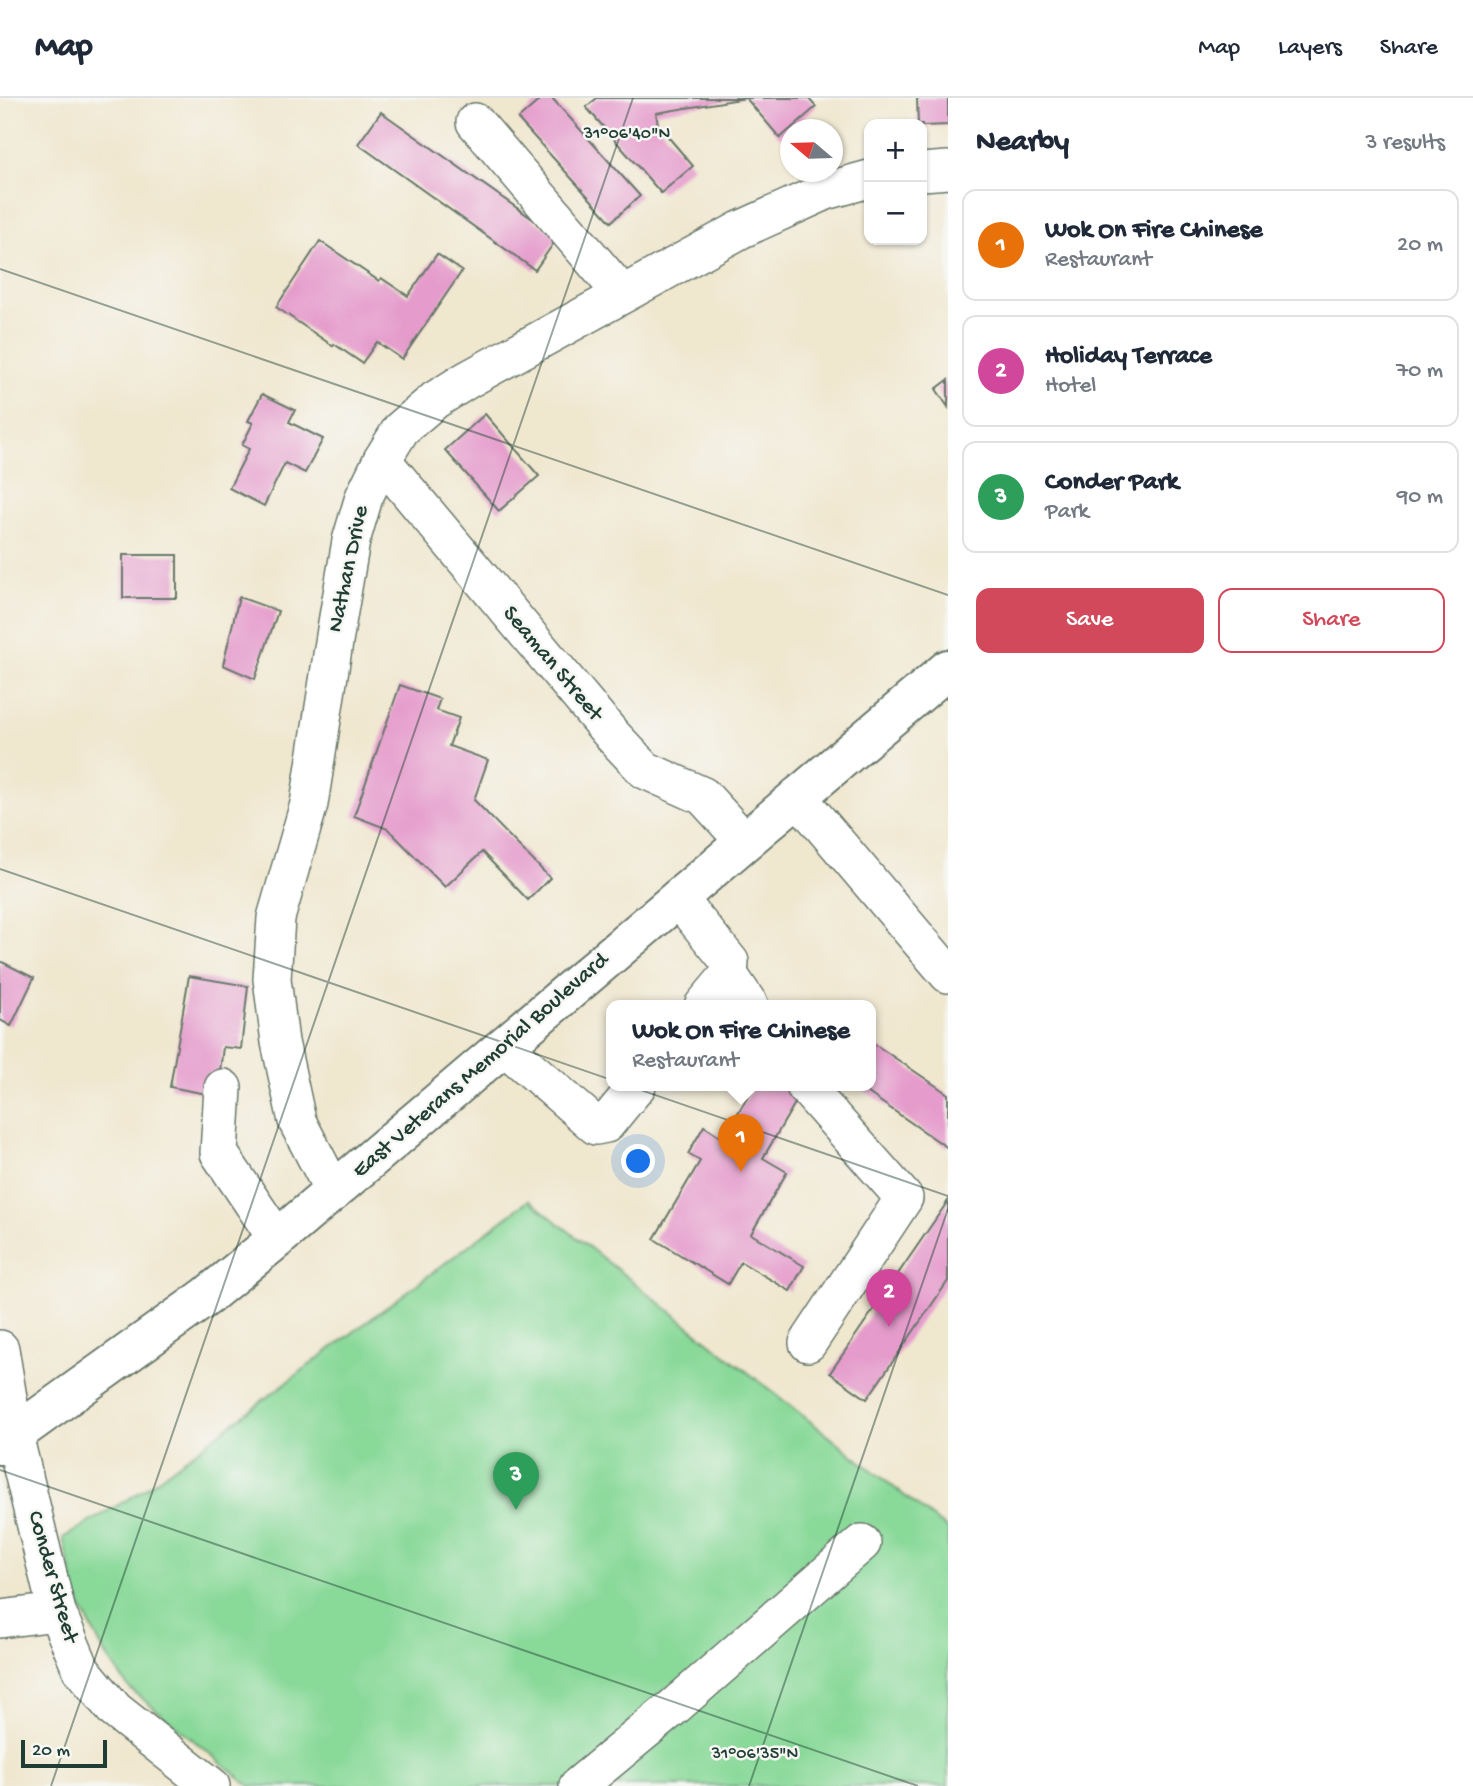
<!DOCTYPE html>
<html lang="en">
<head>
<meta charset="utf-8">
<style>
  :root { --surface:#fff; --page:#f6f6f7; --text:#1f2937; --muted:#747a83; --line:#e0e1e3; --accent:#d1495b }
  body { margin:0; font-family:"Gochi Hand",sans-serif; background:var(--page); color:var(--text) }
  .controls { position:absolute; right:21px; top:21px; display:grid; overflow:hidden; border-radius:14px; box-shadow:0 2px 5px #0004 }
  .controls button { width:63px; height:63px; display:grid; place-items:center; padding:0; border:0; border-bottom:2px solid var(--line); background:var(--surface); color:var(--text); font:35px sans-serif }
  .compass { position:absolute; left:780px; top:21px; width:63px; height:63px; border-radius:50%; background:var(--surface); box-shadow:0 2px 5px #0004; rotate:289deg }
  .scale { position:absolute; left:21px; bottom:18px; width:86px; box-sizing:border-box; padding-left:7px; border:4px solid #1f3d34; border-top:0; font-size:19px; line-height:24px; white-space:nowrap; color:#1f3d34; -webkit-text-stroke:5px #f6f6f2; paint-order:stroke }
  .you { position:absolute; left:639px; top:1064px; width:24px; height:24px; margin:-18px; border:5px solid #fff; border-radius:50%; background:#1a73e8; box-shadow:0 0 0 10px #1a73e833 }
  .badge { display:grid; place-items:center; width:46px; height:46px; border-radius:50%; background:var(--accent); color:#fff; font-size:23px; font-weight:700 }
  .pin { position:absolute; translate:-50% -58px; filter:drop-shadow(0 2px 4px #0008) }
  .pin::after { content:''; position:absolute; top:37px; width:24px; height:21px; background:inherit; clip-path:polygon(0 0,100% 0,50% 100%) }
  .popup { position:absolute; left:606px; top:902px; width:270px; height:91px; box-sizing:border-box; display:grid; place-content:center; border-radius:14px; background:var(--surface); filter:drop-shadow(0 2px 5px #0005); font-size:23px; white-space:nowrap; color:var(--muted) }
  .popup b { font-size:26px; color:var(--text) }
  .popup::after { content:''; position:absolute; left:50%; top:100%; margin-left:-14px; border:14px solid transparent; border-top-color:var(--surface) }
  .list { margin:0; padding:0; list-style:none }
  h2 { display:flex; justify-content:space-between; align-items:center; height:91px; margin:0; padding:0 28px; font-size:30px }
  h2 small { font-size:23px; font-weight:400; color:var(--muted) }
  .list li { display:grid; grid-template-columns:46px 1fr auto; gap:21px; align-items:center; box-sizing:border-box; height:112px; margin:0 14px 14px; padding:0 14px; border:2px solid var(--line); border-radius:14px }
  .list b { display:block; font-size:26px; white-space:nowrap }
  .list p { margin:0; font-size:23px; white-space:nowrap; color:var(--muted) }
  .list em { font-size:23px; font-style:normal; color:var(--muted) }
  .actions { display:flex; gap:14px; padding:21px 28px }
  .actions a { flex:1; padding:16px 0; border:2px solid var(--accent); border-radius:14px; text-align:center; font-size:24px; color:var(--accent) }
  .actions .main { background:var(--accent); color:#fff }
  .map { position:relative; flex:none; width:948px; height:1688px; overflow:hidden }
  header { display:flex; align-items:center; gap:42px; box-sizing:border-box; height:98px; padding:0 35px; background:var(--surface); border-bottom:2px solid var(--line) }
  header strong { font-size:33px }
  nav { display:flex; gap:38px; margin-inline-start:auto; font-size:24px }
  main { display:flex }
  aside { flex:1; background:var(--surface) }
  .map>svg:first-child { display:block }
  .green { fill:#89d999; stroke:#548b66; stroke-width:2 }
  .building { fill:#e59ccc }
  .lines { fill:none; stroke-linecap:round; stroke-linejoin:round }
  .minor-casing { stroke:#68786a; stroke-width:40 }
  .major-casing { stroke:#68786a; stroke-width:42 }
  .minor { stroke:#fff; stroke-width:37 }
  .major { stroke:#fff; stroke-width:38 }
  .ticks { fill:none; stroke:#1f3d34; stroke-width:2; stroke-opacity:0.45 }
  .labels { text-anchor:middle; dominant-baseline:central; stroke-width:5; stroke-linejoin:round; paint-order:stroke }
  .street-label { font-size:23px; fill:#1f3d34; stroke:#f6f6f2 }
  .ticks-label { font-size:18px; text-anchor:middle; fill:#1f3d34; stroke:#f6f6f2; stroke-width:5; stroke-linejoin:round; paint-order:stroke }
</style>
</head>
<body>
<header>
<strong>Map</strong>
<nav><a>Map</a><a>Layers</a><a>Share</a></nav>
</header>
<main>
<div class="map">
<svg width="948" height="1688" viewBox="0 0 948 1688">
  <rect width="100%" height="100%" fill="#f6f6f2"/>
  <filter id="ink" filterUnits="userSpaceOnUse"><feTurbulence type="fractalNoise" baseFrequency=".0143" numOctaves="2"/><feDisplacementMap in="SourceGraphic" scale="14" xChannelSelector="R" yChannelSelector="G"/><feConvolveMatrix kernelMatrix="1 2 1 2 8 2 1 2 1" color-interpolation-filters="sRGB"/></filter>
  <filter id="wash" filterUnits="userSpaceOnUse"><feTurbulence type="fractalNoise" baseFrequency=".00686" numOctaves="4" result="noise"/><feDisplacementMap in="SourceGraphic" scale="28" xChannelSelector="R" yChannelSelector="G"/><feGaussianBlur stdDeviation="1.57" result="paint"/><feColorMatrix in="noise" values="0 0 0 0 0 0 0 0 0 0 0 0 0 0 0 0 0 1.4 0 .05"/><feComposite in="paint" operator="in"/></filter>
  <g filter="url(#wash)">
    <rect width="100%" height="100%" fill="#f0e7cf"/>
    <!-- green -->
    <path class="green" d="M 529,1102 L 948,1432 L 948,1688 L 250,1688 L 129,1590 L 104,1554 L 77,1501 L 63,1440 L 145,1391 Z"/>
    <g id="blocks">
      <!-- building -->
      <g class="building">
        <path d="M 542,0 L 552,0 L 640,98 L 611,124 L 518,21 Z"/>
        <path d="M 597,0 L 808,0 L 816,9 L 780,40 L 746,0 L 656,15 L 658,27 L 693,68 L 661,95 L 586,9 Z"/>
        <path d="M 917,0 L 948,0 L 948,27 L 922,28 L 922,26 L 918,26 Z"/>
        <path d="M 381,14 L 558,139 L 535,172 L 358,46 Z"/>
        <path d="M 320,143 L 379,183 L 381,180 L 408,198 L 437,156 L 462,173 L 402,261 L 377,244 L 362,265 L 334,246 L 333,248 L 276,209 Z"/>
        <path d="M 948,282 L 948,309 L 936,291 Z"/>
        <path d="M 262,296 L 295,312 L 289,324 L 323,341 L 305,375 L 285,365 L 264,408 L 229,390 L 249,351 L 242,347 L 253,325 L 248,323 Z"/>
        <path d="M 485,316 L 539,378 L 499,413 L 445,352 Z"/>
        <rect x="123" y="457" width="54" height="43"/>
        <path d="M 239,499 L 278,513 L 255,581 L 223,567 Z"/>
        <path d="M 400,587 L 440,601 L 436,612 L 459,620 L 449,648 L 488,662 L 474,702 L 550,780 L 528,802 L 482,754 L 445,789 L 388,731 L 354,718 Z"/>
        <path d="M 0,863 L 34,880 L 11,928 L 0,922 Z"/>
        <path d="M 189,878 L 248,888 L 241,951 L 223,949 L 217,998 L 170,989 Z"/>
        <path d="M 870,943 L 948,996 L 948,1050 L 858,988 L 870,988 Z"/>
        <path d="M 754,988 L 805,988 L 763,1060 L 787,1074 L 751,1136 L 804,1168 L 790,1193 L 741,1164 L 728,1186 L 654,1141 L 700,1063 L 688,1056 L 704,1028 L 723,1040 Z"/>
        <path d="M 948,1103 L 948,1183 L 867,1301 L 830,1275 Z"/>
      </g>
    </g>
  </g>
  <g filter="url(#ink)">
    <use href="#blocks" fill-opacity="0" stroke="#68786a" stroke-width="2"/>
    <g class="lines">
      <!-- minor casing -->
      <g class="minor-casing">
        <g id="minor">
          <path d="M 475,24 L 622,196"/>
          <path d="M 922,74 L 948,72"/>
          <path d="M 382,362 L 612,637 L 645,672 L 703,698 L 744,743"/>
          <path d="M 797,698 L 948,876"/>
          <path d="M 678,800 L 730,864 L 729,877 L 703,908"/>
          <path d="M 729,877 L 750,908"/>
          <path d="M 504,948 L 596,1028 L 606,1026 L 637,988"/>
          <path d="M 805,988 L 904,1100 L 808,1245"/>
          <path d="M 223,990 L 219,1055 L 277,1141"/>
          <path d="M 334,1094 L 297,1023 L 280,944 L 272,881 L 276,820 L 309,706 L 337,525 L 351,443 L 364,399 L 382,362 L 401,331 L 435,302 L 467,282 L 740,132 L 826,93 L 869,81"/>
          <path d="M 0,1251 L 14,1337 L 57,1514 L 81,1571 L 115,1612 L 211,1688"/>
          <path d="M 0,1521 L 57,1514"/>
          <path d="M 578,1688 L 675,1608 L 862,1445"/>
        </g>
      </g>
      <!-- major casing -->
      <g class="major-casing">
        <path id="major" d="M 0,1347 L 206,1199 L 277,1141 L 948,571"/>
      </g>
      <!-- minor -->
      <use href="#minor" class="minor"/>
      <!-- major -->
      <use href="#major" class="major"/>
    </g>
  </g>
  <!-- ticks -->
  <path class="ticks" d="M 0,171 L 948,497M 0,771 L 948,1098M 0,1372 L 918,1688M 51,1688 L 633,0M 749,1688 L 948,1111"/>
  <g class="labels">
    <!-- street labels -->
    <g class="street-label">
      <text transform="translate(349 471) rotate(-78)">Nathan Drive</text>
      <text transform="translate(552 566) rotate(50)">Seaman Street</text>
      <text transform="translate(481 968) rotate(-41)">East Veterans Memorial Boulevard</text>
      <text transform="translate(52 1479) rotate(74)">Conder Street</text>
    </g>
  </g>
  <g class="ticks-label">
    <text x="627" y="40">31°06'40"N</text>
    <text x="755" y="1660">31°06'35"N</text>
  </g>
</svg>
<div class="controls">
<button>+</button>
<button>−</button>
</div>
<svg class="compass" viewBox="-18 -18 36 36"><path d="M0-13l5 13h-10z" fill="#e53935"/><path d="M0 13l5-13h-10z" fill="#747a83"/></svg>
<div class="scale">20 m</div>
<div class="you"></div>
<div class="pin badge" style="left:741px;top:1074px;background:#e8710a">1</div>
<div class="popup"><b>Wok On Fire Chinese</b>Restaurant</div>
<div class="pin badge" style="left:889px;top:1229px;background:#d1479c">2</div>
<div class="pin badge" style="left:516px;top:1412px;background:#2e9e5b">3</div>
</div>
<aside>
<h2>Nearby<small>3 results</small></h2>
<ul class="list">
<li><span class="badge" style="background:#e8710a">1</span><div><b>Wok On Fire Chinese</b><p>Restaurant</p></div><em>20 m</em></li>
<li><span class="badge" style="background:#d1479c">2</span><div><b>Holiday Terrace</b><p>Hotel</p></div><em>70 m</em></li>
<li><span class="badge" style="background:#2e9e5b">3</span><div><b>Conder Park</b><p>Park</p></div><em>90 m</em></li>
</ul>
<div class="actions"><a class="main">Save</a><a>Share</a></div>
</aside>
</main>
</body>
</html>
